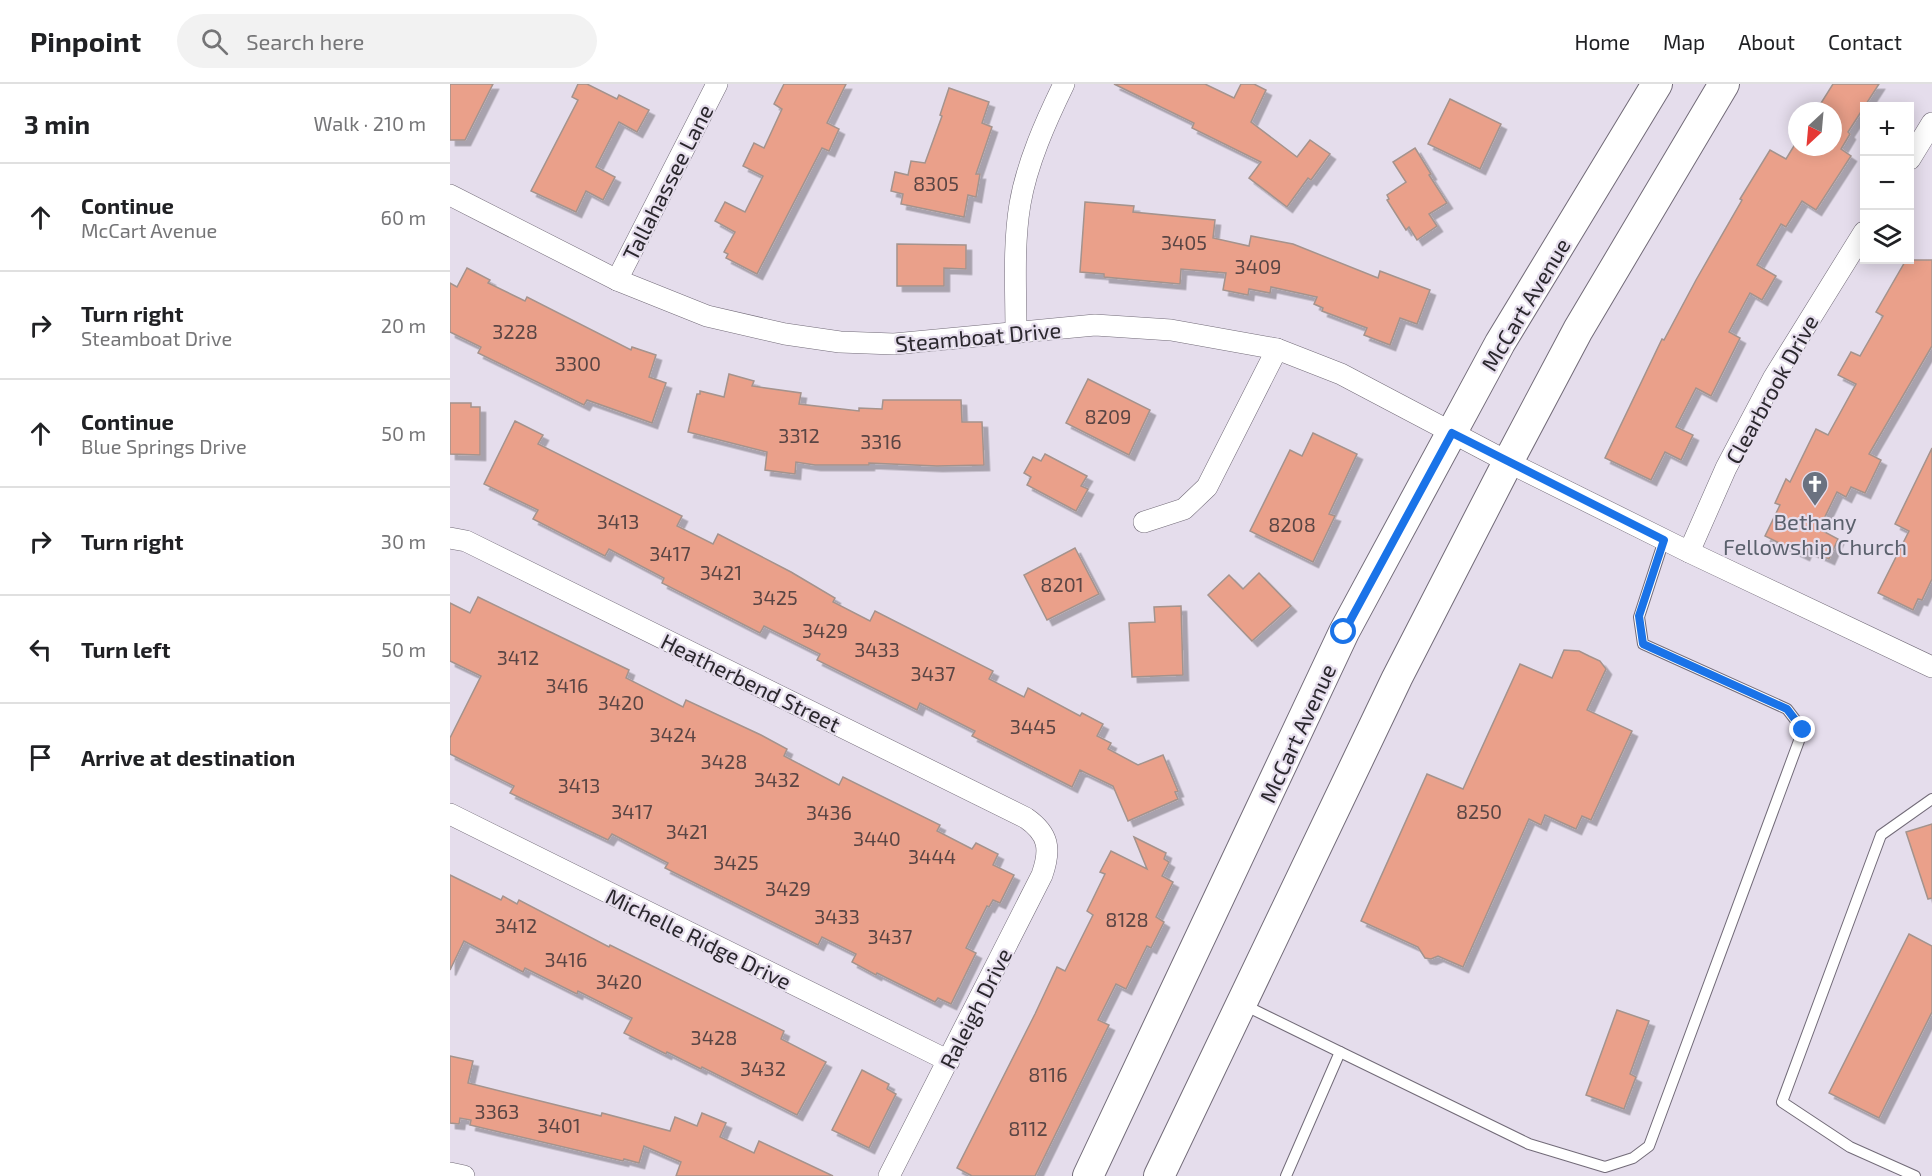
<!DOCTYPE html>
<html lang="en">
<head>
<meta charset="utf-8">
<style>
  :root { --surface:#fff; --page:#f2f2f2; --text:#202124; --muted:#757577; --line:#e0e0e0 }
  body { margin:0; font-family:"Exo 2",sans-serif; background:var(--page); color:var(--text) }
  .controls { position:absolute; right:18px; top:18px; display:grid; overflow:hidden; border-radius:0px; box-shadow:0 3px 15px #0003 }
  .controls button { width:54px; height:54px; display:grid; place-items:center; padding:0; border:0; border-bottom:2px solid var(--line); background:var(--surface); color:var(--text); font:30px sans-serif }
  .compass { position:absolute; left:1338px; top:18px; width:54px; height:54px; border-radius:50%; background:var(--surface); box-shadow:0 3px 15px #0003; rotate:206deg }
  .stop { position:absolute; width:18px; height:18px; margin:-14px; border:4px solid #1a73e8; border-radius:50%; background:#fff }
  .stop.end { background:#1a73e8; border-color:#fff; box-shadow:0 2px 6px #0008 }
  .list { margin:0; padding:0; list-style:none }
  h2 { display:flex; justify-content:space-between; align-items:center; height:78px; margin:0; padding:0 24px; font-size:26px }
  h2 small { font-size:20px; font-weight:400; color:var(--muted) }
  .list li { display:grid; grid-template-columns:39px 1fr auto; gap:18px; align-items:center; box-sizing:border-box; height:108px; padding:0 24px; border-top:2px solid var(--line) }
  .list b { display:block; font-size:22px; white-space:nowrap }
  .list p { margin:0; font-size:20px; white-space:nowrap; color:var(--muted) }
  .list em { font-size:20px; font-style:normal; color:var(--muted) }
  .icon { flex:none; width:33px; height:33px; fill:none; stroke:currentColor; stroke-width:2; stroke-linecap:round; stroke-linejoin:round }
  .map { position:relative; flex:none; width:1482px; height:1092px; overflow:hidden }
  header { display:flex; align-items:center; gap:36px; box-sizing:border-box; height:84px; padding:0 30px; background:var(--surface); border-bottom:2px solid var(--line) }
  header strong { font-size:28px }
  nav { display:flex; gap:33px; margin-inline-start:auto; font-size:21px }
  .search { width:420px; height:54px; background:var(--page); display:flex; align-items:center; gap:15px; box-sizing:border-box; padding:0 21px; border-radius:33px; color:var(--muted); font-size:22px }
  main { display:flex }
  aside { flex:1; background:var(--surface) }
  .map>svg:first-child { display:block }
  .building { fill:#eaa08a; stroke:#a4938d; stroke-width:1.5; filter:url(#shadow) }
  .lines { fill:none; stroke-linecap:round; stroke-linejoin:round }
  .service-casing { stroke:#726b78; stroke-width:12 }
  .minor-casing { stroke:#726b78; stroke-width:22 }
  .secondary-casing { stroke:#726b78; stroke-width:32 }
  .service { stroke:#fff; stroke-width:10 }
  .minor { stroke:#fff; stroke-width:21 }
  .secondary { stroke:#fff; stroke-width:30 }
  .route { stroke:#1a73e8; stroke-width:8 }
  .labels { text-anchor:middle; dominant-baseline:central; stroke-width:4.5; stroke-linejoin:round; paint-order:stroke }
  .number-label { font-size:20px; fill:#5a4544 }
  .street-label { font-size:22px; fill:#2a272d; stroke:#e5ddec }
  .worship-label { font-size:22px; fill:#5b616d; stroke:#e5ddec }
</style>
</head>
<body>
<header>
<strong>Pinpoint</strong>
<div class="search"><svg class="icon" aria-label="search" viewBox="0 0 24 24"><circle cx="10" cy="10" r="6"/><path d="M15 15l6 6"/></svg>Search here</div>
<nav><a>Home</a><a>Map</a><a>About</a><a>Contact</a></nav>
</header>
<main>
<aside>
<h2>3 min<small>Walk · 210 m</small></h2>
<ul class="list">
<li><svg class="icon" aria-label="ahead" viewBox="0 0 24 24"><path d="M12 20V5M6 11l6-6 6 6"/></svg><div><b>Continue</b><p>McCart Avenue</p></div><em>60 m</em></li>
<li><svg class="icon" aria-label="right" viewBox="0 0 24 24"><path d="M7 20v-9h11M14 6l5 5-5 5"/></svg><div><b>Turn right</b><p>Steamboat Drive</p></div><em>20 m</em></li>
<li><svg class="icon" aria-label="ahead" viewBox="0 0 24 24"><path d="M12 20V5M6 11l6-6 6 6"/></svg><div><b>Continue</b><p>Blue Springs Drive</p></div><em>50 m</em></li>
<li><svg class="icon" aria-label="right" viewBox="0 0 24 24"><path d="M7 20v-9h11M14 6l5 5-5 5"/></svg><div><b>Turn right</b></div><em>30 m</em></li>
<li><svg class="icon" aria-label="left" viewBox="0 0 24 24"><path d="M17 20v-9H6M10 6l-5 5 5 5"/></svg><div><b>Turn left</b></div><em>50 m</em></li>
<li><svg class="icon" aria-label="arrive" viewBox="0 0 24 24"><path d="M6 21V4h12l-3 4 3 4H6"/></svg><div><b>Arrive at destination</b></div></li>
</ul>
</aside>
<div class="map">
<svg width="1482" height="1092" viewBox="0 0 1482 1092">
  <defs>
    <filter id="shadow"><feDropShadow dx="5.5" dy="5.5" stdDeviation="0" flood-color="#0004"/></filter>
  </defs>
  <rect width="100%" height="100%" fill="#e5ddec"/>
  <!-- building -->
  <g class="building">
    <path d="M 0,0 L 43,0 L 15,56 L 0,56 Z"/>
    <path d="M 128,0 L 137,0 L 167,15 L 169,11 L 199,26 L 187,48 L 169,38 L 146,83 L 165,93 L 153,116 L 136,107 L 126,128 L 81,107 L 128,16 L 122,13 Z"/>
    <path d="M 334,0 L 396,0 L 377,39 L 389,45 L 379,67 L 372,64 L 307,190 L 276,174 L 278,170 L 274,168 L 285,148 L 265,137 L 275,118 L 295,128 L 313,92 L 293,82 L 304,59 L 314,64 L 332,25 L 324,20 Z"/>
    <path d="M 664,0 L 755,0 L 784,14 L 791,0 L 804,0 L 816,6 L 801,38 L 847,73 L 860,56 L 880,70 L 861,96 L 858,94 L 837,123 L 799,94 L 811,78 L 742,44 L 744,39 Z"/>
    <path d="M 1383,0 L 1429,0 L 1398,48 L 1400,50 L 1391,65 L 1401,72 L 1366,126 L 1352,117 L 1336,143 L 1331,140 L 1307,181 L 1326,192 L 1312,216 L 1300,209 L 1279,248 L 1290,254 L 1261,312 L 1246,304 L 1226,343 L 1243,351 L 1231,376 L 1215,368 L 1201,396 L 1155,374 L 1212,255 L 1214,256 L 1246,196 L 1292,116 L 1290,115 L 1320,66 L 1336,75 L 1347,57 L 1347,63 L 1383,63 L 1383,27 L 1366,27 Z"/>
    <path d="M 499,4 L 539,18 L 532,39 L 542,43 L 526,90 L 530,90 L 526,113 L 518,111 L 514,133 L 451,120 L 453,110 L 441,107 L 445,88 L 458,91 L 461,77 L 475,79 L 492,32 L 490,31 Z"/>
    <path d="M 1000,15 L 1051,40 L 1030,85 L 978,60 Z"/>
    <path d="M 965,64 L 981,90 L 979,91 L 997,119 L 979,130 L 987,142 L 967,156 L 959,143 L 956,146 L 937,116 L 939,115 L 937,111 L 956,98 L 943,78 Z"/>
    <path d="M 635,118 L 684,122 L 683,128 L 765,136 L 763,154 L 799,162 L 801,152 L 843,160 L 928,194 L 930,187 L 980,206 L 967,240 L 950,234 L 940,261 L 914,251 L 917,244 L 872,227 L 873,224 L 864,220 L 867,213 L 821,203 L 820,209 L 799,205 L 798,211 L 773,206 L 776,189 L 731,185 L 730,200 L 654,193 L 654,190 L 630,188 Z"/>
    <path d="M 447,160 L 516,161 L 516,185 L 494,184 L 494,202 L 447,202 Z"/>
    <path d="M 1456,176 L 1482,176 L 1482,262 L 1419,370 L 1431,376 L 1415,409 L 1401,403 L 1396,413 L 1387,408 L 1369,445 L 1388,455 L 1379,475 L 1357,465 L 1354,471 L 1315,452 L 1330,421 L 1325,419 L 1336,395 L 1340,398 L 1366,345 L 1378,351 L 1406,300 L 1388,291 L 1401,268 L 1410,272 L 1433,232 L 1426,228 Z"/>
    <path d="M 17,184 L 40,196 L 38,199 L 75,217 L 77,213 L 181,266 L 182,263 L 206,271 L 199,293 L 216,299 L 202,339 L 137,316 L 134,321 L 28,269 L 31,263 L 0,248 L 0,199 L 7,203 Z"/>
    <path d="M 279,290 L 304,297 L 302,302 L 351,309 L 349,320 L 409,327 L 409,324 L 432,325 L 433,316 L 511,316 L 512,338 L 532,338 L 534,381 L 487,382 L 419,379 L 419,381 L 365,381 L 346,378 L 345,390 L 315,386 L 317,368 L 238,348 L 247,310 L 250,310 L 250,307 L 274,313 Z"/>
    <path d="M 638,295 L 700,326 L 679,371 L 616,339 Z"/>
    <path d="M 0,319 L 21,319 L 21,323 L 30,323 L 30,371 L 0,370 Z"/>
    <path d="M 65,337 L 93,351 L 88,360 L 232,432 L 227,442 L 263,460 L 268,450 L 341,488 L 385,514 L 383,518 L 420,537 L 425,527 L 543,587 L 539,595 L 574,613 L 578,604 L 630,632 L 632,629 L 653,640 L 647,652 L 661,659 L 658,665 L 688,681 L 713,671 L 728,707 L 725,708 L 728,715 L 678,737 L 663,702 L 630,686 L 622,703 L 522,652 L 525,647 L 470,619 L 467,626 L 367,576 L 370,570 L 314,542 L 310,549 L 212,499 L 214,494 L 159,465 L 155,472 L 83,435 L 88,426 L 34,400 Z"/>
    <path d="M 863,349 L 907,370 L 879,430 L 885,432 L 863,478 L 800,447 L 840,366 L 852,372 Z"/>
    <path d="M 1482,364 L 1482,495 L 1472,516 L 1468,515 L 1463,526 L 1428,509 L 1459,447 L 1445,440 Z"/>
    <path d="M 595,370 L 637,392 L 631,402 L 638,405 L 626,427 L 577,401 L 581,393 L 574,389 L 583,373 L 591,377 Z"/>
    <path d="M 625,464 L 649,510 L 597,536 L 574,491 Z"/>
    <path d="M 809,489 L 841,522 L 802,557 L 758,511 L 779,491 L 793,505 Z"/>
    <path d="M 28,513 L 179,586 L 176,594 L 233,623 L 236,616 L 311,651 L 337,665 L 334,672 L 389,701 L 393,693 L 490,741 L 487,747 L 522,765 L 526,759 L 548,770 L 543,781 L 564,791 L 550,819 L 543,816 L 539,823 L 537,822 L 516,864 L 526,869 L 501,920 L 488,914 L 485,918 L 427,889 L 426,891 L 402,878 L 406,870 L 372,853 L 368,861 L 215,784 L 218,779 L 162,750 L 158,756 L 83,720 L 60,709 L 64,702 L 0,670 L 0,654 L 31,592 L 0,577 L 0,519 L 20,529 Z"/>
    <path d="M 731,522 L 733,591 L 682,593 L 679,539 L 705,538 L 704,523 Z"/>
    <path d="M 1114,566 L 1129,567 L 1139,572 L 1150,577 L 1156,585 L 1137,626 L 1182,647 L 1141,736 L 1132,732 L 1126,745 L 1095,731 L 1091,741 L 1079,735 L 1013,883 L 988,872 L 981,875 L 975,874 L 968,863 L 911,837 L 977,690 L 1013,705 L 1070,580 L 1102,594 Z"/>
    <path d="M 1482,740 L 1482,814 L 1478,815 L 1456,748 Z"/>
    <path d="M 684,753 L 716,769 L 714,775 L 719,778 L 712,792 L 723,798 L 706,833 L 714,838 L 701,864 L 697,862 L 676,905 L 666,900 L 648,936 L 659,941 L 585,1092 L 522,1092 L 507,1084 L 585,930 L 607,883 L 615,887 L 643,831 L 637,827 L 655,790 L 650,788 L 661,767 L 697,785 Z"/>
    <path d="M 0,791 L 51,816 L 53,812 L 67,820 L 69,816 L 159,863 L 160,861 L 334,947 L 331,955 L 376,978 L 347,1031 L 252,983 L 251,985 L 217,968 L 216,970 L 174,949 L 182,934 L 128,907 L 127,910 L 75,884 L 73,888 L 14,857 L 0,886 Z"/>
    <path d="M 1459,850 L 1482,862 L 1482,928 L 1429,1034 L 1379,1009 Z"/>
    <path d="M 1167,926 L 1199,937 L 1180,990 L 1186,993 L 1174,1025 L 1136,1011 Z"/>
    <path d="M 0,972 L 23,977 L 18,999 L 151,1032 L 152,1029 L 220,1047 L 225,1033 L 247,1042 L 252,1029 L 276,1039 L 270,1053 L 304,1069 L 309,1057 L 383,1092 L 226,1092 L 231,1078 L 194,1062 L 189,1079 L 174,1075 L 173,1077 L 20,1041 L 21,1036 L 10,1034 L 9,1040 L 0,1039 Z"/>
    <path d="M 412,986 L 439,1000 L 437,1005 L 446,1010 L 419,1064 L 382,1046 Z"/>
  </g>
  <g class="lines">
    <!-- service casing -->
    <g class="service-casing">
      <g id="service">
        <path d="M 794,921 L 890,968 L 836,1092"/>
        <path d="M 890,968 L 1079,1060 L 1155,1083 L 1183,1074 L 1199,1062 L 1353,646 L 1337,625 L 1193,560 L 1189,533 L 1214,456"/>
        <path d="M 1465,1092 L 1400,1063 L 1332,1018 L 1431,751 L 1482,715"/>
      </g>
    </g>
    <!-- minor casing -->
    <g class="minor-casing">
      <g id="minor">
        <path d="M 1460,75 L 1482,39"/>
        <path d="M 0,111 L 167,196 L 257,232 L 335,250 L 390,258 L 444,260 L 645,241 L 721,246 L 827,265 L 891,290 L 1058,378 L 1239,468 L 1482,583"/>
        <path d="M 167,196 L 267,0"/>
        <path d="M 566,249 C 566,206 563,162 570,120 C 577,79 596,37 614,0"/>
        <path d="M 694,438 L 734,425 L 757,403 L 827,265"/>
        <path d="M 0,454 L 16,457 L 576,734 C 599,750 601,765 592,791 L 439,1092"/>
        <path d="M 1239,468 L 1276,384 L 1324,293 L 1414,148"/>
        <path d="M 0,730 L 499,977"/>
        <path d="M 0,1089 L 14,1092"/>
      </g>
    </g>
    <!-- secondary casing -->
    <g class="secondary-casing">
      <g id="secondary">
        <path d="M 638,1092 L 894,548 L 1050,259 L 1207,0"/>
        <path d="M 709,1092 L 947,594 L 1058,378 L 1128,246 L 1274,0"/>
      </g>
    </g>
    <!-- service -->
    <use href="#service" class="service"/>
    <!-- minor -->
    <use href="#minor" class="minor"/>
    <!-- secondary -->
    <use href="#secondary" class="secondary"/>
  </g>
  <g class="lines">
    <!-- route -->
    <path class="route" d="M 894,548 L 1002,349 L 1214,456 L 1189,532 L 1193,560 L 1337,625 L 1353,646"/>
  </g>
  <!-- icons -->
  <defs>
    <g id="church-pin" transform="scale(1.35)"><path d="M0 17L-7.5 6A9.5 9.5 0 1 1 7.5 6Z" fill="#6b7280" stroke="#e5ddec"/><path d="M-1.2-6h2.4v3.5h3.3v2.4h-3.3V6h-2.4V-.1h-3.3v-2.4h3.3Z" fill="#fff"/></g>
  </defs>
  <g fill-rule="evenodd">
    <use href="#church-pin" x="1365" y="400"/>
  </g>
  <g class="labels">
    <!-- number labels -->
    <g class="number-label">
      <text x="486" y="99">8305</text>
      <text x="734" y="158">3405</text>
      <text x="808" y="182">3409</text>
      <text x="65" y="247">3228</text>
      <text x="128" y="279">3300</text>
      <text x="658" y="332">8209</text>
      <text x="349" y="351">3312</text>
      <text x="431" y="357">3316</text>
      <text x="168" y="437">3413</text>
      <text x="842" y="440">8208</text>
      <text x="220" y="469">3417</text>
      <text x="271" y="488">3421</text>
      <text x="612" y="500">8201</text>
      <text x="325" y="513">3425</text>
      <text x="375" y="546">3429</text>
      <text x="427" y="565">3433</text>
      <text x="68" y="573">3412</text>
      <text x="483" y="589">3437</text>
      <text x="117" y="601">3416</text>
      <text x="171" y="618">3420</text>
      <text x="583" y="642">3445</text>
      <text x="223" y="650">3424</text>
      <text x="274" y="677">3428</text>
      <text x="327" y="695">3432</text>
      <text x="129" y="701">3413</text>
      <text x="182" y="727">3417</text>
      <text x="1029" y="727">8250</text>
      <text x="379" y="728">3436</text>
      <text x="237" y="747">3421</text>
      <text x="427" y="754">3440</text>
      <text x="482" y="772">3444</text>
      <text x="286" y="778">3425</text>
      <text x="338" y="804">3429</text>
      <text x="387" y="832">3433</text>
      <text x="677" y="835">8128</text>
      <text x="66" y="841">3412</text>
      <text x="440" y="852">3437</text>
      <text x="116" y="875">3416</text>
      <text x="169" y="897">3420</text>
      <text x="264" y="953">3428</text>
      <text x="313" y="984">3432</text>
      <text x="598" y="990">8116</text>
      <text x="47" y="1027">3363</text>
      <text x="109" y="1041">3401</text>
      <text x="578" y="1044">8112</text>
    </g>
    <!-- street labels -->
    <g class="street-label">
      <text transform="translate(217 98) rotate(-63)">Tallahassee Lane</text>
      <text transform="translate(1075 220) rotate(-59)">McCart Avenue</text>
      <text transform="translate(528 252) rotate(-5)">Steamboat Drive</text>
      <text transform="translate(1321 305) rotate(-61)">Clearbrook Drive</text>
      <text transform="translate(301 598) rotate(26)">Heatherbend Street</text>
      <text transform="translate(847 649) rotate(-65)">McCart Avenue</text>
      <text transform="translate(249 854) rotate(26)">Michelle Ridge Drive</text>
      <text transform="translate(525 924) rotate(-63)">Raleigh Drive</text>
    </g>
    <!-- worship labels -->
    <g class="worship-label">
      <text x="1365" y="437">Bethany<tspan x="1365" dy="25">Fellowship Church</tspan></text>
    </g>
  </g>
</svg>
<div class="controls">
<button>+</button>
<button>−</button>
<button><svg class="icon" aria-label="layers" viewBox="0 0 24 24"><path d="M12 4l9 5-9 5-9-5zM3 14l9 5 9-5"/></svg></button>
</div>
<svg class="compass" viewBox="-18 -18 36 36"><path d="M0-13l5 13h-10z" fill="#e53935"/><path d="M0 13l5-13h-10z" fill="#757577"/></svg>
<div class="stop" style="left:894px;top:548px"></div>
<div class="stop end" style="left:1353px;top:646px"></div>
</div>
</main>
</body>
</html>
